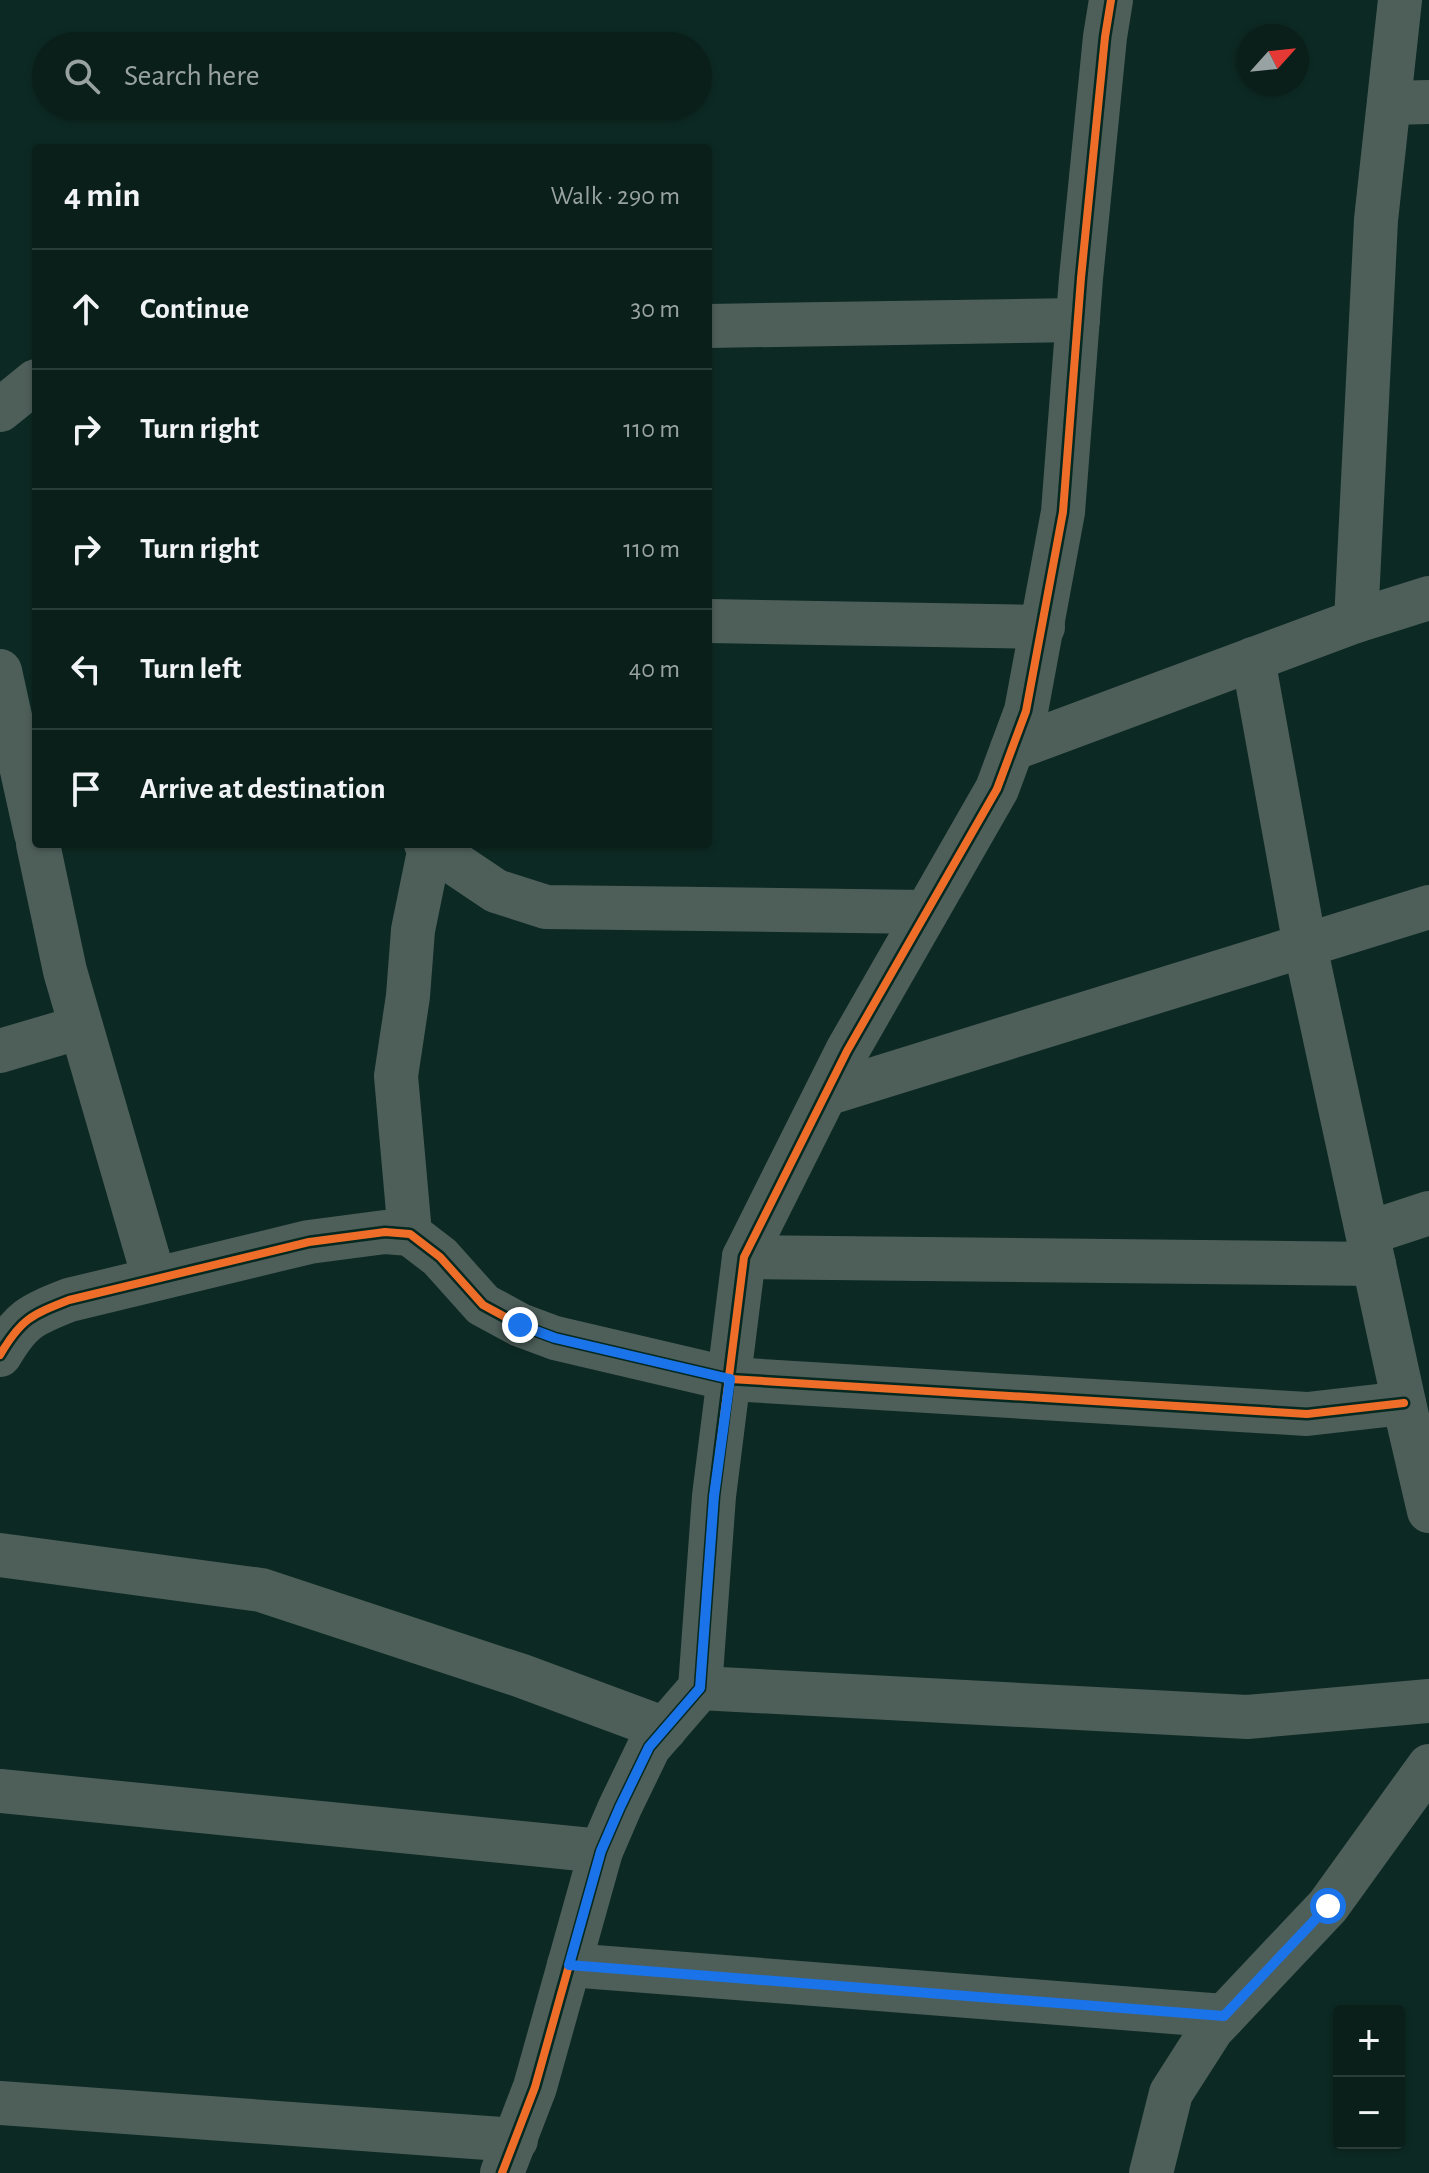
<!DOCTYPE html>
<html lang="en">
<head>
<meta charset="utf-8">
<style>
  :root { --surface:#0a1f1a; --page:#182c27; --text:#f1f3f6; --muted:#99a2a2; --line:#2a3d39 }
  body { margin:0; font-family:"Alegreya Sans",sans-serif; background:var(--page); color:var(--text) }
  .controls { position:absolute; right:24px; bottom:24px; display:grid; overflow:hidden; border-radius:8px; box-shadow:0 2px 6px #0004 }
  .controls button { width:72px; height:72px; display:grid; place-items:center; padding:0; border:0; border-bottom:2px solid var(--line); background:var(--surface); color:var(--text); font:40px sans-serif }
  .compass { position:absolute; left:1237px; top:24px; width:72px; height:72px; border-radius:50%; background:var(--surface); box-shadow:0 2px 6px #0004; rotate:63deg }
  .stop { position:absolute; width:24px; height:24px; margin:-18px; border:6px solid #1a73e8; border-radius:50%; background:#fff }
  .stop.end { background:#1a73e8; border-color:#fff; box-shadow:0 2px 8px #0008 }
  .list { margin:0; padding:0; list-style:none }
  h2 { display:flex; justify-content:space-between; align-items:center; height:104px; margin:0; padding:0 32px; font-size:34px }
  h2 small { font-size:26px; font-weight:400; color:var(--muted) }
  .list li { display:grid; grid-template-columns:52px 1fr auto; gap:24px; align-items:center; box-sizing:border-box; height:120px; padding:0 32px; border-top:2px solid var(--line) }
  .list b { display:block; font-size:30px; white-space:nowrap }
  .list em { font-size:26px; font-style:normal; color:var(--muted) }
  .icon { flex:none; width:44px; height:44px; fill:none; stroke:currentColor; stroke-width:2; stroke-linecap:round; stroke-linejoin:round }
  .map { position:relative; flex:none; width:1429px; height:2173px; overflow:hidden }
  .search { position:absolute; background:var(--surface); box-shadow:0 2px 6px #0004; left:32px; top:32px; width:680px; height:88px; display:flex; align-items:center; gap:20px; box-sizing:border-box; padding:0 28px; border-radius:44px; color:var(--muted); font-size:30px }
  .panel { position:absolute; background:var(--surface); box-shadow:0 2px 6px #0004; left:32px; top:144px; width:680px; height:704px; border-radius:8px }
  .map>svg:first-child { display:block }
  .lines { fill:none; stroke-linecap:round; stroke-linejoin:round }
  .minor { stroke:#4e5f5a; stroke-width:44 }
  .cycleway-casing { stroke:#052820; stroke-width:13 }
  .cycleway { stroke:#ee6e29; stroke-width:8 }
  .route { stroke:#1a73e8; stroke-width:10 }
</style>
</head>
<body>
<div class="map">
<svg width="1429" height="2173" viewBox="0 0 1429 2173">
  <rect width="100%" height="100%" fill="#0d2923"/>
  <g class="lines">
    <!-- minor -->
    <g class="minor">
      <path d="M 1389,103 L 1429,102"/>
      <path d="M 708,326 L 1078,320"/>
      <path d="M 0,410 L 36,381"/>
      <path d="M 708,621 L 1043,627"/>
      <path d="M 1356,621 L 1376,220 L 1400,0"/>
      <path d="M 1253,659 L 1305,946 L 1404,1403 L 1429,1511"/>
      <path d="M 0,671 L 36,834"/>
      <path d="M 1012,749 L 1356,621 L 1429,598"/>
      <path d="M 38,844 L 65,971 L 154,1278"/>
      <path d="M 426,844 L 496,891 L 546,907 L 926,912"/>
      <path d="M 0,1051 L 81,1027"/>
      <path d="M 826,1094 L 1429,907"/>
      <path d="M 1368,1233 L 1429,1213"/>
      <path d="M 410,1234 L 396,1076 L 408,996 L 413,930 L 430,847"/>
      <path d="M 744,1257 L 1374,1264"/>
      <path d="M 0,1355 C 21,1319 31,1315 69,1300 L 309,1242 L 385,1232 L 410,1234 L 440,1257 L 483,1305 L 520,1325 L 555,1338 L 730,1379 L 1307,1414 L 1404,1403"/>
      <path d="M 0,1555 L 261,1590 L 522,1676 L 665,1729"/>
      <path d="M 700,1688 L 1247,1717 L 1429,1701"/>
      <path d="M 0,1791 L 601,1851"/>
      <path d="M 569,1965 L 1224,2016"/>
      <path d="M 0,2103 L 516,2140"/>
      <path d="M 502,2173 L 535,2087 L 601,1851 L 620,1807 L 649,1747 L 700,1688 L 714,1496 L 744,1257 L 847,1051 L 997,789 L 1026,711 L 1063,512 L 1081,278 L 1105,37 L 1111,0"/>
      <path d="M 1151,2173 L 1171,2093 L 1212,2029 L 1328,1906 L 1429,1766"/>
    </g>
    <!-- cycleway casing -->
    <g class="cycleway-casing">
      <g id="cycleway">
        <path d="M 0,1355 C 21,1319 31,1315 69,1300 L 309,1242 L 385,1232 L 410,1234 L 440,1257 L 483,1305 L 520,1325 L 555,1338 L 730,1379 L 1307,1414 L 1404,1403"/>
        <path d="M 502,2173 L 535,2087 L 601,1851 L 620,1807 L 649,1747 L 700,1688 L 714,1496 L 744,1257 L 847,1051 L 997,789 L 1026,711 L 1063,512 L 1081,278 L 1105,37 L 1111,0"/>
      </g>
    </g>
    <!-- cycleway -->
    <use href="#cycleway" class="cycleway"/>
  </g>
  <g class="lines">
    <!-- route -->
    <path class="route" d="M 520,1325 L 555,1338 L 730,1379 L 714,1496 L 700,1688 L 649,1747 L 620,1807 L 601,1851 L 569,1965 L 1224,2016 L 1328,1906"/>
  </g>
</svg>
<div class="controls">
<button>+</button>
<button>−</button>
</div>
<svg class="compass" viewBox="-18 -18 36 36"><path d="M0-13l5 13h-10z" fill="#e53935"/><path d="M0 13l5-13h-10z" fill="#99a2a2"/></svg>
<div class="stop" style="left:1328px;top:1906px"></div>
<div class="stop end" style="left:520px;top:1325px"></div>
<div class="search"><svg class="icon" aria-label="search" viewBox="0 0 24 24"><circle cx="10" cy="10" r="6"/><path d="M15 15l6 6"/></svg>Search here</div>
<section class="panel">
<h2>4 min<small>Walk · 290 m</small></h2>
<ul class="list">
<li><svg class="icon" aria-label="ahead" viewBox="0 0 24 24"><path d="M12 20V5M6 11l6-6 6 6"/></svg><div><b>Continue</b></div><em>30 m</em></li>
<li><svg class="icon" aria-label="right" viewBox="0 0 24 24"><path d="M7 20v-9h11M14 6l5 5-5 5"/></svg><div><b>Turn right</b></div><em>110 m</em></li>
<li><svg class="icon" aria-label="right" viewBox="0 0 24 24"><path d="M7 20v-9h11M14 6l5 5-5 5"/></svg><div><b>Turn right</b></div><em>110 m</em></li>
<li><svg class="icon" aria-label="left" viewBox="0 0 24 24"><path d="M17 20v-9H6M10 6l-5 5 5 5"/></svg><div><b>Turn left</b></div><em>40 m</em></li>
<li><svg class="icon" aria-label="arrive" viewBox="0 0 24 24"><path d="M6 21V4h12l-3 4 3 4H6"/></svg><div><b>Arrive at destination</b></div></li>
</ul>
</section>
</div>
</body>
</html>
